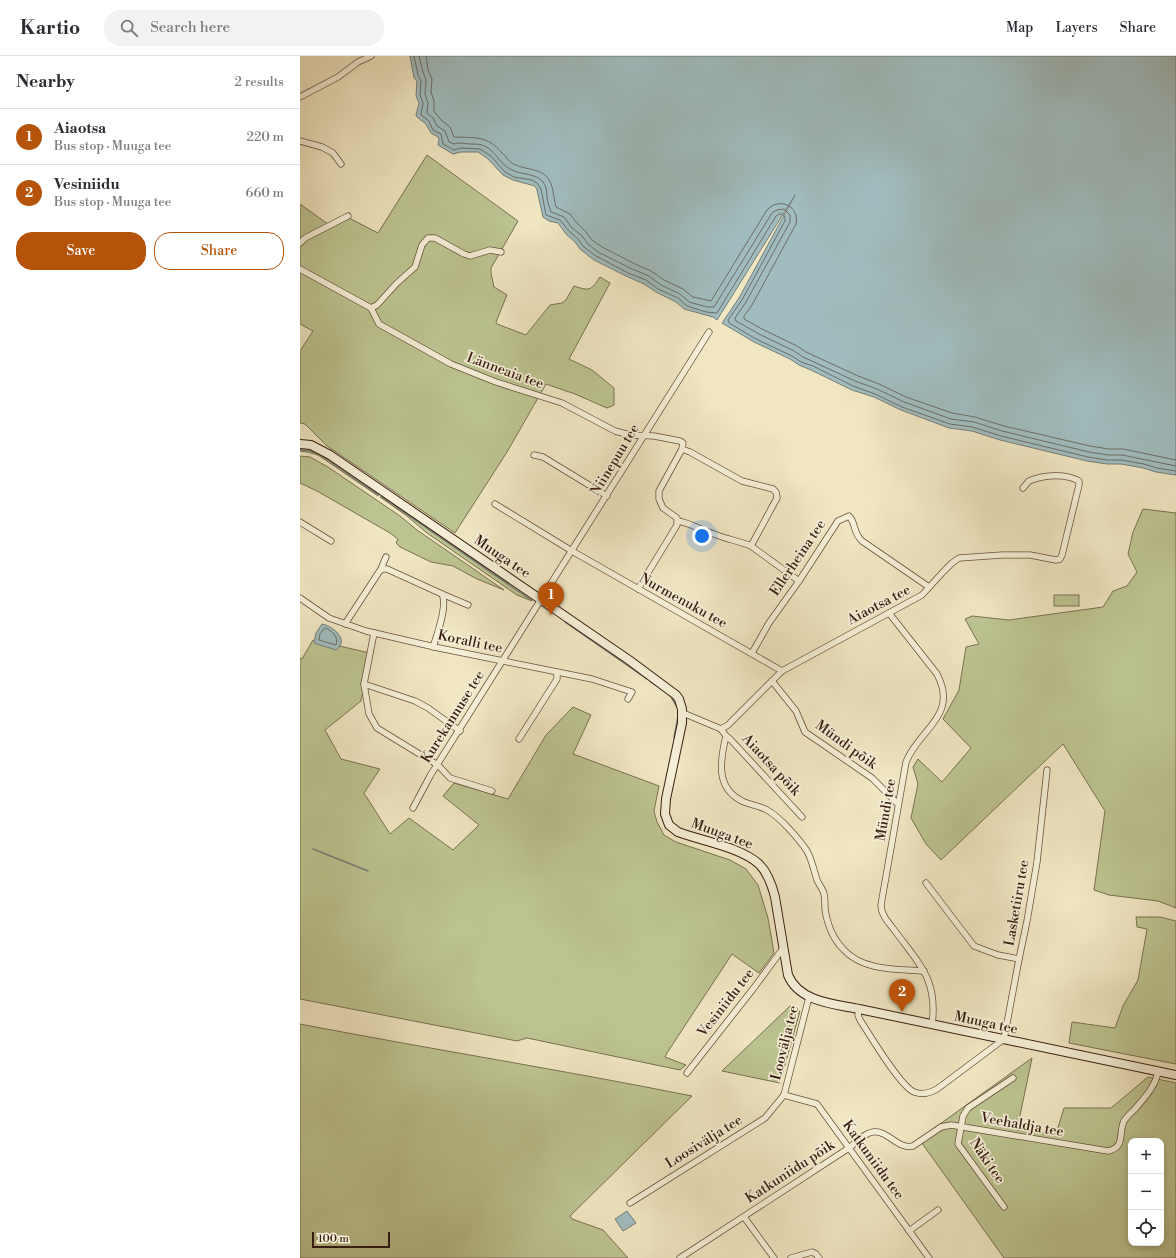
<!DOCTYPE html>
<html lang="en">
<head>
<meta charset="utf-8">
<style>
  :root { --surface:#fff; --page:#f2f2f3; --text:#2b2b33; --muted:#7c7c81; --line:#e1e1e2; --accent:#b45309 }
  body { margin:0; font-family:"Libre Bodoni",serif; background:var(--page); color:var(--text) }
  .controls { position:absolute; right:12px; bottom:12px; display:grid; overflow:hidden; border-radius:8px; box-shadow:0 2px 6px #0003 }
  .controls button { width:36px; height:36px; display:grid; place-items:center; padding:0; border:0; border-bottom:1px solid var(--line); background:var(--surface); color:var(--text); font:20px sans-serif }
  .scale { position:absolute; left:12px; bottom:10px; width:78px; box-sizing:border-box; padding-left:4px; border:2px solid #381e10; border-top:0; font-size:11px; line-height:14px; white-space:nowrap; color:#381e10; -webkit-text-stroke:3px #f5efd7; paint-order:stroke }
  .you { position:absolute; left:402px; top:480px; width:14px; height:14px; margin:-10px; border:3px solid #fff; border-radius:50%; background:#1a73e8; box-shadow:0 0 0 6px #1a73e833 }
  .badge { display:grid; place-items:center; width:26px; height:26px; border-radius:50%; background:var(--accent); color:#fff; font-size:13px; font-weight:700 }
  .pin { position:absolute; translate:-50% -33px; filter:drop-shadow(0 1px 2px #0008) }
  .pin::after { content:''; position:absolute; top:21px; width:14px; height:12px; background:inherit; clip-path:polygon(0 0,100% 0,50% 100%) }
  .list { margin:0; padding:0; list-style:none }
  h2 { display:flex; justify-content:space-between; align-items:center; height:52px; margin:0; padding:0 16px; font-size:17px }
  h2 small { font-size:13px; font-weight:400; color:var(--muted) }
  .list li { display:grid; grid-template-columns:26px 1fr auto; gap:12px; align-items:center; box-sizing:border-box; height:56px; padding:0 16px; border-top:1px solid var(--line) }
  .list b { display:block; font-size:15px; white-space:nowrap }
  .list p { margin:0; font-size:13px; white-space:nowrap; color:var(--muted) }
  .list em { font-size:13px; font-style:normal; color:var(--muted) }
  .actions { display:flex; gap:8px; padding:12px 16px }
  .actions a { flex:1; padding:9px 0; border:1px solid var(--accent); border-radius:16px; text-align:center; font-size:14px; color:var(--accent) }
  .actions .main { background:var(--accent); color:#fff }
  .icon { flex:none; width:22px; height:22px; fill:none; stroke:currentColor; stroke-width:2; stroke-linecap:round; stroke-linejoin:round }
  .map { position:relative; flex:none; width:876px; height:1202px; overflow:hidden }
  header { display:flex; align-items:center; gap:24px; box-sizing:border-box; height:56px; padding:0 20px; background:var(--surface); border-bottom:1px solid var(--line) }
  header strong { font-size:19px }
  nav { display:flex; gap:22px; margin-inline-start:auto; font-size:14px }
  .search { width:280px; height:36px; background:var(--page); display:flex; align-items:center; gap:10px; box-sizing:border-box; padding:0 14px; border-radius:16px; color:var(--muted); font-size:15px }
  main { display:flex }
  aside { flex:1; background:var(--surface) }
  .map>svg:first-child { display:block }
  .green { fill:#bcc491; stroke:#7a7150; fill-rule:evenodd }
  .water { fill:#a0bcbe; stroke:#767d78 }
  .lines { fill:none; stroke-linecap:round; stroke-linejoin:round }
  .shore { stroke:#6c6d67; stroke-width:1 }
  .stream { stroke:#767d78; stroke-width:1.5 }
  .street-casing { stroke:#66503c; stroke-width:7 }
  .secondary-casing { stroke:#381e10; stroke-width:10 }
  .street { stroke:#f5efd7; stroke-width:5.5 }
  .secondary { stroke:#f5efd7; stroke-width:8 }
  .labels { text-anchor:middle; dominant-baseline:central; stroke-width:3.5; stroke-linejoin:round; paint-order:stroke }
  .street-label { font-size:14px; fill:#381e10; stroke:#f5efd7 }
</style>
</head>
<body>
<header>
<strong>Kartio</strong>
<div class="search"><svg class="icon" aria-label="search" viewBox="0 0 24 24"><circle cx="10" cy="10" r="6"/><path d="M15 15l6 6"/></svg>Search here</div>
<nav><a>Map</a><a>Layers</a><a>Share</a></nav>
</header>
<main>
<aside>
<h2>Nearby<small>2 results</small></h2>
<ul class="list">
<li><span class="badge">1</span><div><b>Aiaotsa</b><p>Bus stop · Muuga tee</p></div><em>220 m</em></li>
<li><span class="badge">2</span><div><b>Vesiniidu</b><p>Bus stop · Muuga tee</p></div><em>660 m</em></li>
</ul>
<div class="actions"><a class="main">Save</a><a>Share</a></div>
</aside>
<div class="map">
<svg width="876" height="1202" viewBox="0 0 876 1202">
  <rect width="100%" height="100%" fill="#f0e6c2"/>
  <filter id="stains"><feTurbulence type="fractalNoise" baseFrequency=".005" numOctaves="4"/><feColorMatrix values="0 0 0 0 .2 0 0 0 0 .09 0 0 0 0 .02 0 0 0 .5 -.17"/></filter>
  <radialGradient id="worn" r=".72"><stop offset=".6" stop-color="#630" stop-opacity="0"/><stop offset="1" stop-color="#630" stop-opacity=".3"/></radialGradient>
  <!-- green -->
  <g class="green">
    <path d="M 127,99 L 218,165 L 191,212 L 191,217 L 194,231 L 207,239 L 196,266 L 197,268 L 226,279 L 250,249 L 262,247 L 266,244 L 274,230 C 289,235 291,235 300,221 L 310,227 L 269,303 L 292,314 L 314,332 L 314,349 L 307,352 L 275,338 L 246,328 L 207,396 L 155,477 L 27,390 L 5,368 L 0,367 L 0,295 L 13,275 L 0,268 L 0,148 L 32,171 L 49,162 L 78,177 Z"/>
    <path d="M 0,391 L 11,393 L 24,399 L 79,438 L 78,440 L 18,399 L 7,396 L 0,395 Z"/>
    <path d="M 0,400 L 10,401 L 28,411 L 100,460 L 117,474 L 204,534 L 177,523 L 153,510 L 131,506 L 100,491 L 96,487 L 98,483 L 90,477 L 17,435 L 0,427 Z"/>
    <path d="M 82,439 L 233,541 L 232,545 L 217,539 L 127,477 L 107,460 L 80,441 Z"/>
    <path d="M 843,453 L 876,457 L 876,852 L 858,845 L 809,839 L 794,834 L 805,755 L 763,688 L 641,804 L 626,788 L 611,762 L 618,728 L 613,711 L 618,703 L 642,726 L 671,692 L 643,663 L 659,634 L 666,591 L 679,588 L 665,563 L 672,560 L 709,564 L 803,551 L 813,535 L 827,530 L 837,516 L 828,498 L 833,476 Z"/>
    <rect x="754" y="539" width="25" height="11"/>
    <path d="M 13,584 L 70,597 L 61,645 L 25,674 L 41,703 L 80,713 L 64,737 L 90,778 L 109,762 L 153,794 L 179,769 L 143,740 L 154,727 L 208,743 L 246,679 L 273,651 L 291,659 L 273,698 L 359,730 L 354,755 L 357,766 L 364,779 L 376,786 L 430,804 L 446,813 L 458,829 L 468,862 L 474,897 L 459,917 L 432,898 L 367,997 L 365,1001 L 386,1009 L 380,1014 L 227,982 L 217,985 L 0,943 L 0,602 L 2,603 Z"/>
    <path d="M 836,861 L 860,861 L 876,865 L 876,1008 L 769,987 L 772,966 L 815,972 L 823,950 L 838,924 L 847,873 L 837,871 Z"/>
    <path d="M 490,950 L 500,955 L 480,1027 L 422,1015 Z"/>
    <path d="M 0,968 C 130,993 262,1014 392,1040 L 270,1160 L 272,1163 L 303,1174 L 328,1202 L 0,1202 Z"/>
    <path d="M 732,1002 L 717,1074 L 756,1078 L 764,1052 L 811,1052 L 848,1021 L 876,1027 L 876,1202 L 704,1202 L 619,1083 ZM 831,1085 L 861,1085 L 861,1187 L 831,1187 Z"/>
  </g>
  <!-- water -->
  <g class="water">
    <path d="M 110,0 L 876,0 L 876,419 L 856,416 L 843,412 L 821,408 L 807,408 L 787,405 L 700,384 L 672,375 L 649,372 L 601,354 L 574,341 L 552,334 L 511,314 L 499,309 L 490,303 L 454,286 L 422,267 L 439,242 L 495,139 L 417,264 L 413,261 L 384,253 L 376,246 L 356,236 L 344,228 L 326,220 L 294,204 L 280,193 L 275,186 L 266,178 L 258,167 L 249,165 L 243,161 L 237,134 L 235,130 L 213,124 L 203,119 L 188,103 L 178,96 L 161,96 L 153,98 L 138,89 L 139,83 L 138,81 L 131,77 L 126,68 L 117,61 L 116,59 L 119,47 L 116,40 L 117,25 L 114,22 Z"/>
    <path d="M 22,568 C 33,570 50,584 36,594 L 14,587 L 16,577 Z"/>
    <path d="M 327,1155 L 336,1167 L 323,1175 L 315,1163 Z"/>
  </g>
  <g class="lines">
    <!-- shore -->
    <g class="shore">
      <path d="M 114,0 L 118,19 L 121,25 L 120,39 L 123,47 L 121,59 L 129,65 L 133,74 L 141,78 L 143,88 L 154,94 L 161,92 L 180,93 L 191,100 L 205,116 L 214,121 L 232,124 L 237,127 L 241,133 L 246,159 L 260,164 L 269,175 L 278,183 L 284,191 L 296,200 L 328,217 L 346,224 L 358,233 L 378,242 L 387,250 L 406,256 L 417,257 L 476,160 L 479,158 L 482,158 L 485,161 L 485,165 L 442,244 L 428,264 L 429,267 L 456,283 L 492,300 L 501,306 L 513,310 L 553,330 L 575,338 L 602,351 L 650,368 L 672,371 L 701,380 L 788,401 L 807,404 L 821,404 L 844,408 L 857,412 L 876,415"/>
      <path d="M 119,0 L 123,16 L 126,24 L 125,38 L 128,47 L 127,57 L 133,62 L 137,70 L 145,75 L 149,86 L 154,88 C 160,86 165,88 172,88 C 195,87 195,106 212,114 C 221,119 236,117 243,126 C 248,132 246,140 248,147 C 249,150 250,153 251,156 L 264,161 L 272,172 L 282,180 L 288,188 L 298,196 L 330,212 L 349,220 L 361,229 L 380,238 L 389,246 L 407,251 L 414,251 L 472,157 L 477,154 L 484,153 L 490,159 L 490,166 L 446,246 L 435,262 L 436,265 L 459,278 L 494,295 L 503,301 L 555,325 L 577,333 L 604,346 L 651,363 L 674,366 L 702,375 L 789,396 L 808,399 L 822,399 L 876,410"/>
      <path d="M 126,0 L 128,14 L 132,23 L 131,36 L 134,45 L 134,55 L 142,65 L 150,71 L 154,81 C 175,82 187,79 202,97 C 207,101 209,107 216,109 C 226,114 239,112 247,121 C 254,129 253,141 256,151 L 270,158 L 277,167 L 286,176 L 292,184 L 302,191 L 333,207 L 351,215 L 364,224 L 383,233 L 393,241 L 411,245 L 467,154 C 480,140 500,151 496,168 L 452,249 L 444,260 L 444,263 L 462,273 L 497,290 L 506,296 L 558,320 L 579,328 L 606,341 L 652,357 L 675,361 L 704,370 L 790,390 L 809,393 L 823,393 L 876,404"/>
      <path d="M 25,572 C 32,574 39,581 36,589 L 19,584 L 20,578 Z"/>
    </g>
    <!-- stream -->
    <g class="stream">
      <path d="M 0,394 L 11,395 L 19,398 L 77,438"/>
      <path d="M 82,441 L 231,544"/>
      <path d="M 265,566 L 347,623"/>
      <path d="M 351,626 L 360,632"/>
      <path d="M 370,639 L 377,651"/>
      <path d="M 374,682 L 378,660"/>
      <path d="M 13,793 L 68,815"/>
    </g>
    <!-- street casing -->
    <g class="street-casing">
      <g id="street">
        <path d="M 0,41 L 38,21 L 58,6 L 71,0"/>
        <path d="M 0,85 L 22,91 L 33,97 L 41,108"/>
        <path d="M 0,187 L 5,182 L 48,160"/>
        <path d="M 0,213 L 71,252"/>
        <path d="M 71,252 L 79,268 L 151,308 L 196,326 L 262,347 L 315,375 L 330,379 L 354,380 L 380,385 L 383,387 L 382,393 L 390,396 L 442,425 L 473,433 L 476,436 L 477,442 L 451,490"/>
        <path d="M 71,252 L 77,249 L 97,227 L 115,211 L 122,189 L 128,182 L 135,182 L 164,198 L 170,200 L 190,194 L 201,196"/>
        <path d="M 234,399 L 243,401 L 307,440"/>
        <path d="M 195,448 L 272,495 L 482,615"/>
        <path d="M 378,465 C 390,467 402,474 414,478 C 426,483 439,485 451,490 L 499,525"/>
        <path d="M 0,466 L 31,485"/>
        <path d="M 80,515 L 86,501"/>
        <path d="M 338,533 L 377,469 L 377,462 L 363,452 L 359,443 L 359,435 L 382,393"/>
        <path d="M 142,538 L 168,549"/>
        <path d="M 0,542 L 29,562 L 66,575 L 139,592 L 292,623 L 332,636 L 328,643"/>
        <path d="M 589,557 L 637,618 C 659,660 619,673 606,706 L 581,849 C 581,859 589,867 595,875 C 620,909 638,924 632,969"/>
        <path d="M 45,568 L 79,516 L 82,513 L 87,513 L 142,538 C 148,549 137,579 133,591"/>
        <path d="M 74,577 L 64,628 L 69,658 L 77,672 L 121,699 L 138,709 L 150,722 L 192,735"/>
        <path d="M 452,597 L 469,567 L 499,525 L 538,465 L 549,460 C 556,467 553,477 562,485 L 629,531"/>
        <path d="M 472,625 L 496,655 L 505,676 L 572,722 L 598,748"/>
        <path d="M 64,628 L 115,645 L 128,652 L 160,675"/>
        <path d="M 383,657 L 421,673 L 428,669 L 482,615 L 622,539 L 643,516 L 652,507 L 659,502 L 702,499 L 730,499 L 756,504 L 760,503 L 762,499 L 779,429 L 779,425 C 765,417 743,419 729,425 C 727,427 725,430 723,432"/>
        <path d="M 421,673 L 426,680 L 431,684 L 502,761"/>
        <path d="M 426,680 C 420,705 415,733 444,746 C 452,749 460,750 467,754 C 480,761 499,783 507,795 C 512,804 514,815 517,824 C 519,829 523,833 524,838 C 525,842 525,848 525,853 C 527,867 533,883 544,894 C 563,915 598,913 624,915"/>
        <path d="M 219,683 L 257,623 L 257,616"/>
        <path d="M 113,752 L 130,720 L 409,276"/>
        <path d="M 626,827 L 674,890 L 698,899 L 719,903"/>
        <path d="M 559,953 L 558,959 L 560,964 C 570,979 599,1029 614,1036 C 622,1039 630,1037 637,1033 L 704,983 L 719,903 L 727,865 L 737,806 L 747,714"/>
        <path d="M 387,1017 L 453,933 L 484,891"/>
        <path d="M 484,1039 L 517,1048 L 629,1202"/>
        <path d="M 330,1147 L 465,1062 L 484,1039 L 509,941"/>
        <path d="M 704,1151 L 658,1088 L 663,1060 L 668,1052 L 713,1022"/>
        <path d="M 444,1161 L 474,1202"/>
        <path d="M 609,1175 L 638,1154"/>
        <path d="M 380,1202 L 549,1092 C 556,1087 564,1077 573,1076 C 588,1074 598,1094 613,1090 L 641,1071 L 651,1069 L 808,1095 C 826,1091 818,1077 824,1065 C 827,1060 832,1056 835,1053 C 845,1041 855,1031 858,1016"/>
        <path d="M 491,1202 L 512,1196 L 516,1198 L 519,1202"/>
      </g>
    </g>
    <!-- secondary casing -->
    <g class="secondary-casing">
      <path id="secondary" d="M 0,388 L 11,389 L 30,399 L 329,604 L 376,639 L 379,643 L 382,653 L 382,667 L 366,743 L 365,758 L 369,769 L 378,776 C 402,785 440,791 459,808 C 468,817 472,829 475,841 L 488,919 C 499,946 534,948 559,953 L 876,1019"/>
    </g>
    <!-- street -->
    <use href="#street" class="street"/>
    <!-- secondary -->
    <use href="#secondary" class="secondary"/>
  </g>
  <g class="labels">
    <!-- street labels -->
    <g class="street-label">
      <text transform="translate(205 315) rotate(20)">Länneaia tee</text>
      <text transform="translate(315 404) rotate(-59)">Niinepuu tee</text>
      <text transform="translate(202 501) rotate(34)">Muuga tee</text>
      <text transform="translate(498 502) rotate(-56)">Ellerheina tee</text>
      <text transform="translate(383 545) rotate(29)">Nurmenuku tee</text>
      <text transform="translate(579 549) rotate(-28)">Aiaotsa tee</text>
      <text transform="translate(170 586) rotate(12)">Koralli tee</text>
      <text transform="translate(153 661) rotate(-58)">Kurekannuse tee</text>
      <text transform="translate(546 689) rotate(36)">Mündi põik</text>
      <text transform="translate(471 709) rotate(47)">Aiaotsa põik</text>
      <text transform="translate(586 754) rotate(-80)">Mündi tee</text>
      <text transform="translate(422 778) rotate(20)">Muuga tee</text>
      <text transform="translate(717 847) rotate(-80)">Lasketiiru tee</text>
      <text transform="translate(426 947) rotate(-52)">Vesiniidu tee</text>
      <text transform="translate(686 967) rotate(12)">Muuga tee</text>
      <text transform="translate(485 987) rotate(-76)">Loovälja tee</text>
      <text transform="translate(722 1069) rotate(10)">Veehaldja tee</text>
      <text transform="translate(404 1086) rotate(-32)">Loosivälja tee</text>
      <text transform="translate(573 1104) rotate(54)">Katkuniidu tee</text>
      <text transform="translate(687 1105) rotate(56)">Näki tee</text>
      <text transform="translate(490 1116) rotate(-33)">Katkuniidu põik</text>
    </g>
  </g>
  <rect width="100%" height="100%" filter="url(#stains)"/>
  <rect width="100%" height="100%" fill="url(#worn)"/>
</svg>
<div class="controls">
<button>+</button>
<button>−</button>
<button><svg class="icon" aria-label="locate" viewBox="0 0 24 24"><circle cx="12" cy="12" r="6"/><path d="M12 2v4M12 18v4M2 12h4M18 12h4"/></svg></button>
</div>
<div class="scale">100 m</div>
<div class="you"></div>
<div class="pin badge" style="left:251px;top:559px">1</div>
<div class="pin badge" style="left:602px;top:956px">2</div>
</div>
</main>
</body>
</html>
